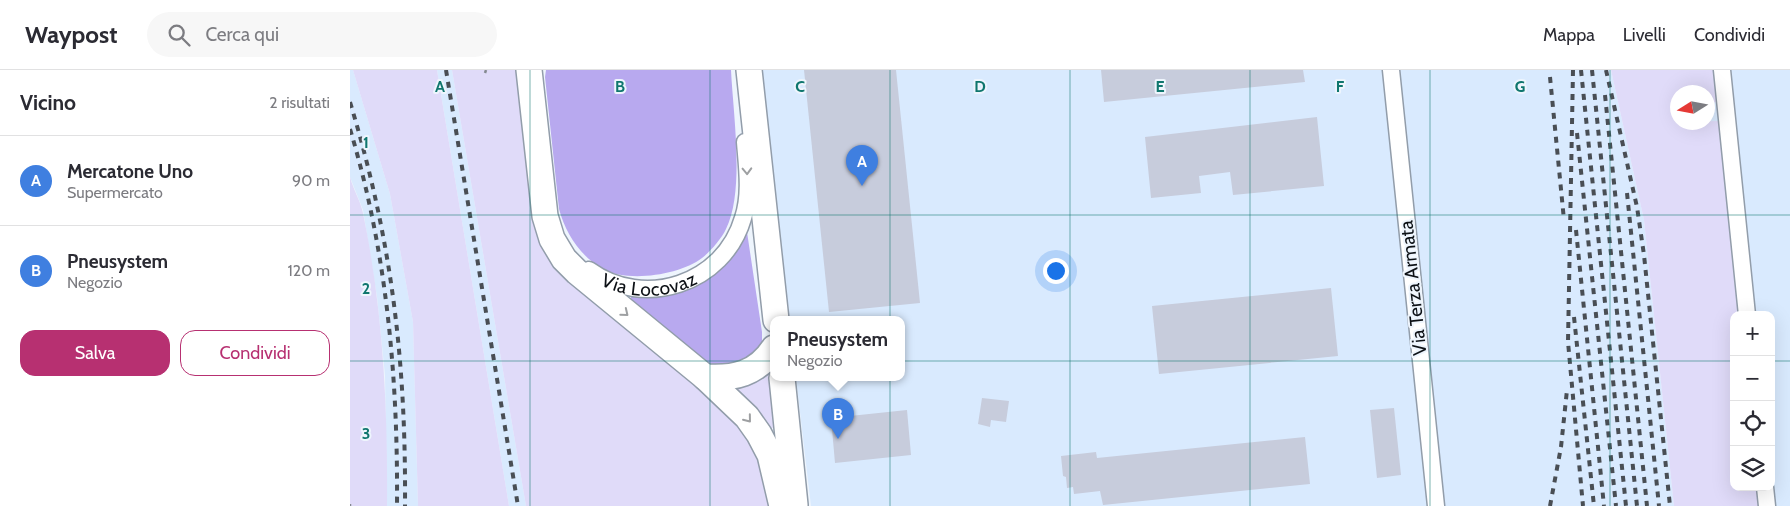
<!DOCTYPE html>
<html lang="it">
<head>
<meta charset="utf-8">
<style>
  :root { --surface:#fff; --page:#f7f7f7; --text:#2b2b33; --muted:#7c7c81; --line:#e1e1e2; --accent:#b73071 }
  body { margin:0; font-family:Cabin,sans-serif; background:var(--page); color:var(--text) }
  .controls { position:absolute; right:15px; bottom:15px; display:grid; overflow:hidden; border-radius:10px; box-shadow:0 5px 20px #0002 }
  .controls button { width:45px; height:45px; display:grid; place-items:center; padding:0; border:0; border-bottom:1px solid var(--line); background:var(--surface); color:var(--text); font:25px sans-serif }
  .compass { position:absolute; left:1320px; top:15px; width:45px; height:45px; border-radius:50%; background:var(--surface); box-shadow:0 5px 20px #0002; rotate:259deg }
  .you { position:absolute; left:705px; top:200px; width:18px; height:18px; margin:-12px; border:4px solid #fff; border-radius:50%; background:#1a73e8; box-shadow:0 0 0 8px #1a73e833 }
  .badge { display:grid; place-items:center; width:32px; height:32px; border-radius:50%; background:var(--accent); color:#fff; font-size:16px; font-weight:700 }
  .pin { position:absolute; translate:-50% -41px; filter:drop-shadow(0 1px 2px #0008) }
  .pin::after { content:''; position:absolute; top:26px; width:18px; height:15px; background:inherit; clip-path:polygon(0 0,100% 0,50% 100%) }
  .popup { position:absolute; left:420px; top:246px; width:135px; height:65px; box-sizing:border-box; display:grid; place-content:center; border-radius:10px; background:var(--surface); filter:drop-shadow(0 1px 4px #0005); font-size:16px; white-space:nowrap; color:var(--muted) }
  .popup b { font-size:19px; color:var(--text) }
  .popup::after { content:''; position:absolute; left:50%; top:100%; margin-left:-10px; border:10px solid transparent; border-top-color:var(--surface) }
  .list { margin:0; padding:0; list-style:none }
  h2 { display:flex; justify-content:space-between; align-items:center; height:65px; margin:0; padding:0 20px; font-size:21px }
  h2 small { font-size:16px; font-weight:400; color:var(--muted) }
  .list li { display:grid; grid-template-columns:32px 1fr auto; gap:15px; align-items:center; box-sizing:border-box; height:90px; padding:0 20px; border-top:1px solid var(--line) }
  .list b { display:block; font-size:19px; white-space:nowrap }
  .list p { margin:0; font-size:16px; white-space:nowrap; color:var(--muted) }
  .list em { font-size:16px; font-style:normal; color:var(--muted) }
  .actions { display:flex; gap:10px; padding:15px 20px }
  .actions a { flex:1; padding:11px 0; border:1px solid var(--accent); border-radius:15px; text-align:center; font-size:18px; color:var(--accent) }
  .actions .main { background:var(--accent); color:#fff }
  .icon { flex:none; width:28px; height:28px; fill:none; stroke:currentColor; stroke-width:2; stroke-linecap:round; stroke-linejoin:round }
  .map { position:relative; flex:none; width:1440px; height:436px; overflow:hidden }
  header { display:flex; align-items:center; gap:30px; box-sizing:border-box; height:70px; padding:0 25px; background:var(--surface); border-bottom:1px solid var(--line) }
  header strong { font-size:24px }
  nav { display:flex; gap:28px; margin-inline-start:auto; font-size:18px }
  .search { width:350px; height:45px; background:var(--page); display:flex; align-items:center; gap:12px; box-sizing:border-box; padding:0 18px; border-radius:28px; color:var(--muted); font-size:19px }
  main { display:flex }
  aside { flex:1; background:var(--surface) }
  .map>svg:first-child { display:block }
  .built { fill:#d9eafe }
  .green { fill:#e0dbf9 }
  .forest { fill:#b8a9ef }
  .building { fill:#c7ccdc }
  .lines { fill:none; stroke-linecap:round; stroke-linejoin:round }
  .street-casing { stroke:#929daa; stroke-width:19 }
  .primary-casing { stroke:#929daa; stroke-width:28 }
  .path { stroke:#858a91; stroke-width:2.5; stroke-dasharray:5 2.5; stroke-linecap:butt }
  .street { stroke:#fff; stroke-width:16 }
  .primary { stroke:#fff; stroke-width:25 }
  .rail { stroke:#494e54; stroke-width:4; stroke-dasharray:6 6; stroke-linecap:butt }
  .oneway { stroke:#9ea0a2 }
  .grid { fill:none; stroke:#0f766e; stroke-width:1; stroke-opacity:0.55 }
  .labels { text-anchor:middle; dominant-baseline:central; stroke-width:4; stroke-linejoin:round; paint-order:stroke }
  .street-label { font-size:19px; fill:#0d1116; stroke:#eef5fd }
  .grid-label { font-size:16px; text-anchor:middle; font-weight:bold; fill:#0f766e; stroke:#eef5fd; stroke-width:4; stroke-linejoin:round; paint-order:stroke }
</style>
</head>
<body>
<header>
<strong>Waypost</strong>
<div class="search"><svg class="icon" aria-label="search" viewBox="0 0 24 24"><circle cx="10" cy="10" r="6"/><path d="M15 15l6 6"/></svg>Cerca qui</div>
<nav><a>Mappa</a><a>Livelli</a><a>Condividi</a></nav>
</header>
<main>
<aside>
<h2>Vicino<small>2 risultati</small></h2>
<ul class="list">
<li><span class="badge" style="background:#3f7fe0">A</span><div><b>Mercatone Uno</b><p>Supermercato</p></div><em>90 m</em></li>
<li><span class="badge" style="background:#3f7fe0">B</span><div><b>Pneusystem</b><p>Negozio</p></div><em>120 m</em></li>
</ul>
<div class="actions"><a class="main">Salva</a><a>Condividi</a></div>
</aside>
<div class="map">
<svg width="1440" height="436" viewBox="0 0 1440 436">
  <rect width="100%" height="100%" fill="#eef5fd"/>
  <!-- built -->
  <g class="built">
    <path d="M 0,0 L 3,0 L 40,124 L 63,252 L 68,436 L 37,436 L 35,305 L 27,227 L 13,140 L 0,107 Z"/>
    <path d="M 87,0 L 102,0 L 176,436 L 159,436 Z"/>
    <path d="M 410,0 L 1261,0 L 1294,150 L 1324,436 L 461,436 L 446,308 L 552,308 L 552,250 L 440,250 Z"/>
    <path d="M 1364,0 L 1440,0 L 1440,436 L 1409,436 L 1407,417 L 1421,417 L 1421,245 L 1389,245 L 1370,51 L 1358,52 L 1358,33 L 1367,32 Z"/>
  </g>
  <!-- green -->
  <g class="green">
    <path d="M 3,0 L 87,0 L 159,436 L 68,436 L 63,252 L 40,124 Z"/>
    <path d="M 102,0 L 169,0 L 190,162 L 387,354 L 415,395 L 422,436 L 176,436 Z"/>
    <path d="M 1261,0 L 1364,0 L 1367,32 L 1358,33 L 1358,22 L 1328,22 L 1328,52 L 1370,51 L 1389,245 L 1384,245 L 1384,417 L 1407,417 L 1409,436 L 1324,436 L 1294,150 Z"/>
    <path d="M 0,107 C 3,119 10,130 13,143 C 33,239 38,338 37,436 L 0,436 Z"/>
    <path d="M 417,301 L 421,304 L 426,355 L 421,359 L 417,359 L 388,325 L 387,314 Z"/>
  </g>
  <!-- forest -->
  <g class="forest">
    <path d="M 196,0 L 381,0 C 383,43 395,121 376,159 C 372,168 360,182 352,188 C 330,205 278,213 253,199 C 230,186 216,164 209,139 L 195,7 Z"/>
    <path d="M 397,162 L 412,262 L 412,281 L 389,295 L 366,295 L 350,291 L 278,235 L 282,225 C 344,218 361,218 397,162 Z"/>
  </g>
  <!-- building -->
  <g class="building">
    <path d="M 454,0 L 546,0 L 570,233 L 479,242 Z"/>
    <path d="M 751,0 L 953,0 L 955,12 L 754,32 Z"/>
    <path d="M 967,47 L 974,116 L 883,125 L 880,102 L 849,106 L 851,123 L 801,128 L 795,67 Z"/>
    <path d="M 981,218 L 988,286 L 809,304 L 802,236 Z"/>
    <path d="M 632,328 L 659,331 L 656,352 L 641,350 L 640,357 L 628,354 Z"/>
    <path d="M 1044,338 L 1051,405 L 1027,408 L 1020,340 Z"/>
    <path d="M 557,340 L 561,385 L 485,393 L 481,348 Z"/>
    <path d="M 955,367 L 960,414 L 753,435 L 750,421 L 724,424 L 723,417 L 717,418 L 716,407 L 713,406 L 711,386 L 746,382 L 747,388 Z"/>
  </g>
  <g class="lines">
    <!-- street casing -->
    <g class="street-casing">
      <g id="street">
        <path d="M 1041,0 L 1086,436"/>
        <path d="M 1372,0 L 1397,245"/>
        <path id="s1" d="M 239,200 C 294,240 374,214 393,148 C 401,124 397,97 395,72"/>
        <path d="M 1415,417 L 1417,436"/>
      </g>
    </g>
    <!-- primary casing -->
    <g class="primary-casing">
      <g id="primary">
        <path d="M 179,0 L 195,146 L 202,169 L 214,189 L 227,202 L 355,307 L 397,347 L 409,364 L 420,385 L 432,436"/>
        <path d="M 399,0 L 426,250"/>
        <path d="M 355,307 C 384,309 407,304 424,278"/>
        <path d="M 432,308 L 445,435"/>
      </g>
    </g>
    <!-- path -->
    <g class="path">
      <path d="M 135,3 L 136,0"/>
      <path d="M 0,434 L 0,436"/>
    </g>
    <!-- street -->
    <use href="#street" class="street"/>
    <!-- primary -->
    <use href="#primary" class="primary"/>
    <!-- rail -->
    <g class="rail">
      <path d="M 96,0 L 168,436"/>
      <path d="M 1223,0 L 1218,272 L 1233,436"/>
      <path d="M 1231,0 L 1276,436"/>
      <path d="M 1242,0 L 1287,436"/>
      <path d="M 1256,0 L 1287,137 L 1294,185 L 1320,436"/>
      <path d="M 1200,7 L 1214,150"/>
      <path d="M 1255,25 L 1297,436"/>
      <path d="M 0,32 C 42,171 56,291 55,436"/>
      <path d="M 0,59 C 37,182 48,308 47,436"/>
      <path d="M 1227,63 L 1266,436"/>
      <path d="M 1277,123 L 1309,436"/>
      <path d="M 1226,160 L 1254,436"/>
      <path d="M 1224,247 L 1244,436"/>
      <path d="M 1200,436 L 1211,377 L 1217,320"/>
    </g>
  </g>
  <!-- one-way arrows -->
  <defs><path id="oneway-chevron" d="M-2-3.5L2.5 0L-2 3.5" fill="none" stroke-width="1.6" stroke-linecap="round" stroke-linejoin="round" transform="scale(1.25)"/></defs>
  <g class="oneway">
    <use href="#oneway-chevron" transform="translate(397 101) rotate(88)"/>
    <use href="#oneway-chevron" transform="translate(275 243) rotate(39)"/>
    <use href="#oneway-chevron" transform="translate(398 349) rotate(51)"/>
  </g>
  <!-- grid -->
  <path class="grid" d="M 180,0 L 180,436M 360,0 L 360,436M 540,0 L 540,436M 720,0 L 720,436M 900,0 L 900,436M 1080,0 L 1080,436M 1260,0 L 1260,436M 0,145 L 1440,145M 0,291 L 1384,291M 1421,291 L 1440,291"/>
  <g class="labels">
    <!-- street labels -->
    <g class="street-label">
      <text stroke="none"><textPath href="#s1" startOffset="64">Via Locovaz</textPath></text>
      <text transform="translate(1063 218) rotate(-96)">Via Terza Armata</text>
    </g>
  </g>
  <g class="grid-label">
    <text x="90" y="22">A</text>
    <text x="270" y="22">B</text>
    <text x="450" y="22">C</text>
    <text x="630" y="22">D</text>
    <text x="810" y="22">E</text>
    <text x="990" y="22">F</text>
    <text x="1170" y="22">G</text>
    <text x="16" y="78">1</text>
    <text x="16" y="224">2</text>
    <text x="16" y="369">3</text>
  </g>
</svg>
<div class="controls">
<button>+</button>
<button>−</button>
<button><svg class="icon" aria-label="locate" viewBox="0 0 24 24"><circle cx="12" cy="12" r="6"/><path d="M12 2v4M12 18v4M2 12h4M18 12h4"/></svg></button>
<button><svg class="icon" aria-label="layers" viewBox="0 0 24 24"><path d="M12 4l9 5-9 5-9-5zM3 14l9 5 9-5"/></svg></button>
</div>
<svg class="compass" viewBox="-18 -18 36 36"><path d="M0-13l5 13h-10z" fill="#e53935"/><path d="M0 13l5-13h-10z" fill="#7c7c81"/></svg>
<div class="you"></div>
<div class="pin badge" style="left:512px;top:116px;background:#3f7fe0">A</div>
<div class="pin badge" style="left:488px;top:369px;background:#3f7fe0">B</div>
<div class="popup"><b>Pneusystem</b>Negozio</div>
</div>
</main>
</body>
</html>
